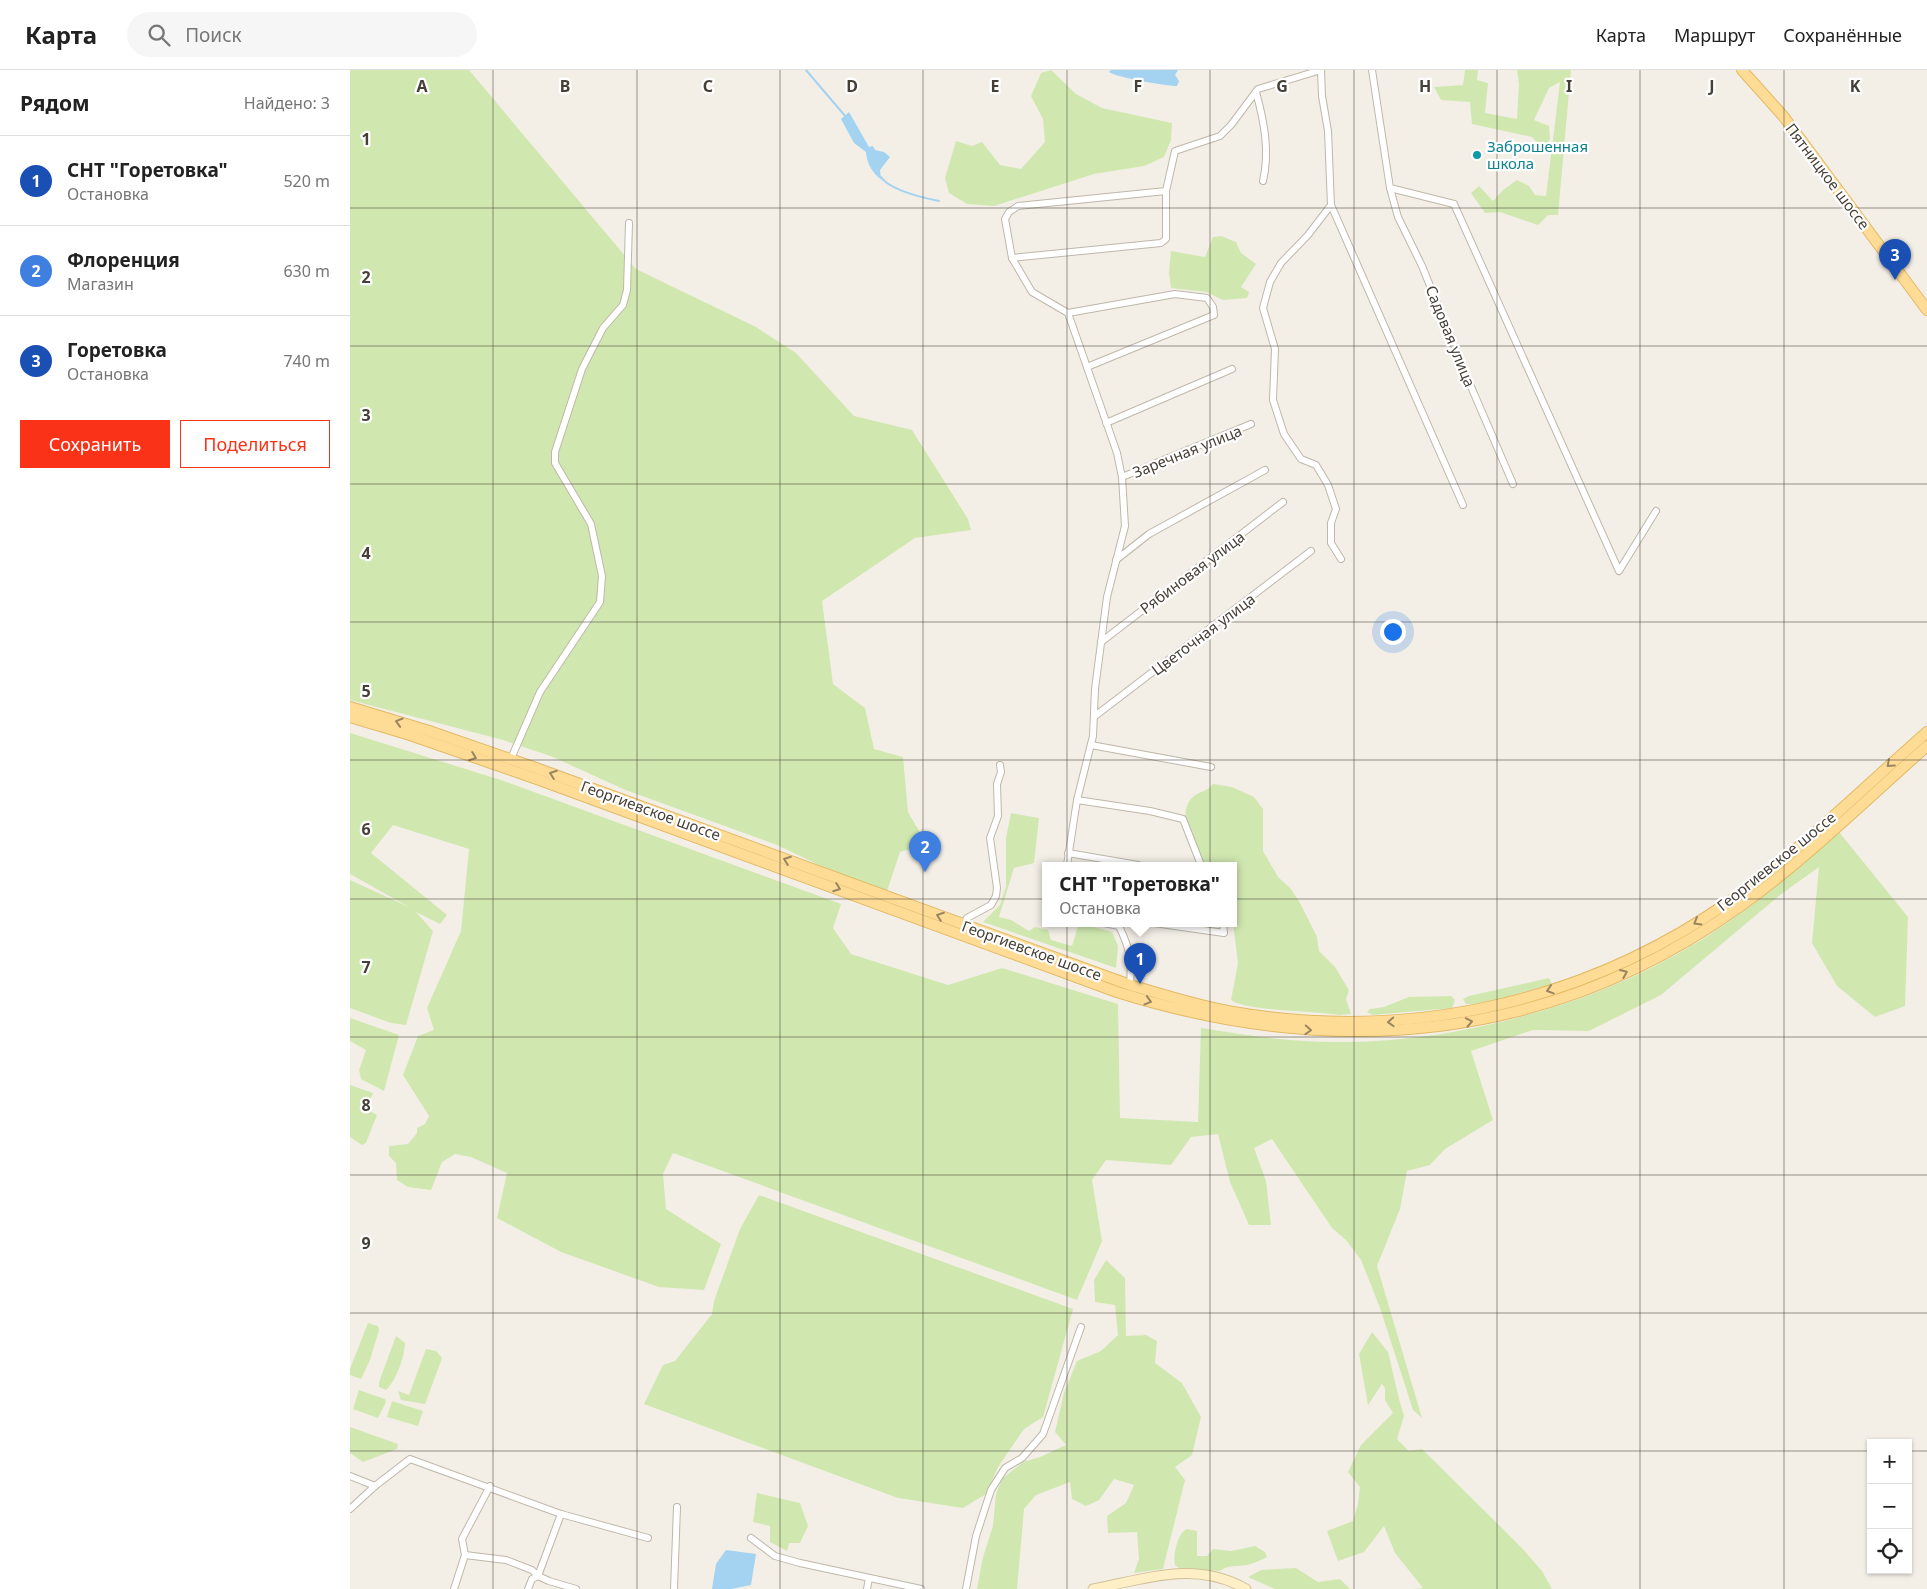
<!DOCTYPE html>
<html lang="ru">
<head>
<meta charset="utf-8">
<style>
  :root { --surface:#fff; --page:#f6f6f6; --text:#222; --muted:#767676; --line:#e0e0e0; --accent:#f93218 }
  body { margin:0; font-family:"Noto Sans",sans-serif; background:var(--page); color:var(--text) }
  .controls { position:absolute; right:15px; bottom:15px; display:grid; overflow:hidden; border-radius:0px; box-shadow:0 1px 4px #0004 }
  .controls button { width:45px; height:45px; display:grid; place-items:center; padding:0; border:0; border-bottom:1px solid var(--line); background:var(--surface); color:var(--text); font:25px sans-serif }
  .you { position:absolute; left:1042px; top:561px; width:18px; height:18px; margin:-12px; border:4px solid #fff; border-radius:50%; background:#1a73e8; box-shadow:0 0 0 8px #1a73e833 }
  .badge { display:grid; place-items:center; width:32px; height:32px; border-radius:50%; background:var(--accent); color:#fff; font-size:16px; font-weight:700 }
  .pin { position:absolute; translate:-50% -41px; filter:drop-shadow(0 1px 2px #0008) }
  .pin::after { content:''; position:absolute; top:26px; width:18px; height:15px; background:inherit; clip-path:polygon(0 0,100% 0,50% 100%) }
  .popup { position:absolute; left:692px; top:792px; width:195px; height:65px; box-sizing:border-box; display:grid; place-content:center; border-radius:0px; background:var(--surface); filter:drop-shadow(0 1px 4px #0005); font-size:16px; white-space:nowrap; color:var(--muted) }
  .popup b { font-size:19px; color:var(--text) }
  .popup::after { content:''; position:absolute; left:50%; top:100%; margin-left:-10px; border:10px solid transparent; border-top-color:var(--surface) }
  .list { margin:0; padding:0; list-style:none }
  h2 { display:flex; justify-content:space-between; align-items:center; height:65px; margin:0; padding:0 20px; font-size:21px }
  h2 small { font-size:16px; font-weight:400; color:var(--muted) }
  .list li { display:grid; grid-template-columns:32px 1fr auto; gap:15px; align-items:center; box-sizing:border-box; height:90px; padding:0 20px; border-top:1px solid var(--line) }
  .list b { display:block; font-size:19px; white-space:nowrap }
  .list p { margin:0; font-size:16px; white-space:nowrap; color:var(--muted) }
  .list em { font-size:16px; font-style:normal; color:var(--muted) }
  .actions { display:flex; gap:10px; padding:15px 20px }
  .actions a { flex:1; padding:11px 0; border:1px solid var(--accent); border-radius:0px; text-align:center; font-size:18px; color:var(--accent) }
  .actions .main { background:var(--accent); color:#fff }
  .icon { flex:none; width:28px; height:28px; fill:none; stroke:currentColor; stroke-width:2; stroke-linecap:round; stroke-linejoin:round }
  .map { position:relative; flex:none; width:1577px; height:1519px; overflow:hidden }
  header { display:flex; align-items:center; gap:30px; box-sizing:border-box; height:70px; padding:0 25px; background:var(--surface); border-bottom:1px solid var(--line) }
  header strong { font-size:24px }
  nav { display:flex; gap:28px; margin-inline-start:auto; font-size:18px }
  .search { width:350px; height:45px; background:var(--page); display:flex; align-items:center; gap:12px; box-sizing:border-box; padding:0 18px; border-radius:28px; color:var(--muted); font-size:19px }
  main { display:flex }
  aside { flex:1; background:var(--surface) }
  .map>svg:first-child { display:block }
  .green { fill:#d0e8b0 }
  .water { fill:#a3d3f0 }
  .lines { fill:none; stroke-linecap:round; stroke-linejoin:round }
  .stream { stroke:#a3d3f0; stroke-width:2 }
  .minor-casing { stroke:#bfb7a9; stroke-width:8 }
  .secondary-casing { stroke:#d3c197; stroke-width:11 }
  .primary-casing { stroke:#e3b965; stroke-width:12 }
  .minor { stroke:#fff; stroke-width:6 }
  .secondary { stroke:#feefc6; stroke-width:9 }
  .primary { stroke:#fedc96; stroke-width:10 }
  .oneway { stroke:#998661 }
  .grid { fill:none; stroke:#463f36; stroke-width:1; stroke-opacity:0.55 }
  .culture-dot { fill:#0f9aa8; stroke:#fff; stroke-width:2 }
  .labels { text-anchor:middle; dominant-baseline:central; stroke-width:4.5; stroke-linejoin:round; paint-order:stroke }
  .culture-label { font-size:15px; fill:#0d838f; stroke:#fff; text-anchor:start }
  .street-label { font-size:15px; fill:#463f36; stroke:#fff }
  .grid-label { font-size:16px; text-anchor:middle; font-weight:bold; fill:#463f36; stroke:#fff; stroke-width:4.5; stroke-linejoin:round; paint-order:stroke }
</style>
</head>
<body>
<header>
<strong>Карта</strong>
<div class="search"><svg class="icon" aria-label="search" viewBox="0 0 24 24"><circle cx="10" cy="10" r="6"/><path d="M15 15l6 6"/></svg>Поиск</div>
<nav><a>Карта</a><a>Маршрут</a><a>Сохранённые</a></nav>
</header>
<main>
<aside>
<h2>Рядом<small>Найдено: 3</small></h2>
<ul class="list">
<li><span class="badge" style="background:#1a4fb4">1</span><div><b>СНТ &quot;Горетовка&quot;</b><p>Остановка</p></div><em>520 m</em></li>
<li><span class="badge" style="background:#3f7fe0">2</span><div><b>Флоренция</b><p>Магазин</p></div><em>630 m</em></li>
<li><span class="badge" style="background:#1a4fb4">3</span><div><b>Горетовка</b><p>Остановка</p></div><em>740 m</em></li>
</ul>
<div class="actions"><a class="main">Сохранить</a><a>Поделиться</a></div>
</aside>
<div class="map">
<svg width="1577" height="1519" viewBox="0 0 1577 1519">
  <rect width="100%" height="100%" fill="#f3efe7"/>
  <!-- green -->
  <g class="green">
    <path d="M 0,0 L 119,0 L 286,199 L 406,257 L 446,283 L 504,346 L 562,360 L 618,449 L 621,460 L 565,468 L 472,531 L 483,614 L 515,638 L 524,679 L 553,687 L 558,742 L 572,766 L 560,779 L 550,782 L 537,821 L 492,806 L 427,775 L 273,719 L 203,687 L 153,670 L 0,630 Z"/>
    <path d="M 701,0 L 726,24 L 752,38 L 822,53 L 821,70 L 814,87 L 794,96 L 744,104 L 644,136 L 617,134 L 599,123 L 595,108 L 606,71 L 622,76 L 632,72 L 650,95 L 671,99 L 695,72 L 693,49 L 681,26 L 691,3 Z"/>
    <path d="M 1115,0 L 1128,0 L 1127,10 L 1138,13 L 1135,43 L 1167,49 L 1169,14 L 1167,0 L 1221,0 L 1208,145 L 1198,145 L 1188,155 L 1150,142 L 1135,143 L 1121,123 L 1129,116 L 1143,131 L 1153,120 L 1167,110 L 1179,116 L 1185,125 L 1196,126 L 1210,12 L 1199,18 L 1184,50 L 1199,56 L 1200,68 L 1196,82 L 1182,67 L 1122,54 L 1120,32 L 1091,30 L 1084,17 L 1113,15 Z"/>
    <path d="M 871,166 L 886,172 L 891,183 L 906,194 L 891,217 L 899,222 L 897,228 L 873,230 L 856,222 L 821,218 L 819,203 L 821,181 L 855,187 L 863,167 Z"/>
    <path d="M 0,663 L 151,710 L 491,834 L 483,858 L 501,884 L 598,915 L 652,898 L 768,934 L 770,1048 L 848,1052 L 851,958 C 900,966 948,973 997,972 C 1103,971 1228,939 1320,888 C 1383,854 1437,809 1489,762 L 1558,847 L 1555,936 L 1525,947 L 1487,916 L 1462,873 L 1469,797 L 1430,825 L 1311,925 L 1239,961 L 1183,960 L 1121,981 L 1143,1050 L 1095,1079 L 1080,1095 L 1057,1101 L 1050,1139 L 1027,1196 L 1072,1348 L 1063,1340 L 1030,1238 L 1011,1190 L 996,1170 L 982,1158 L 922,1069 L 904,1078 L 916,1111 L 921,1155 L 899,1155 L 880,1112 L 868,1064 L 841,1067 L 821,1095 L 756,1090 L 742,1110 L 752,1171 L 727,1230 L 323,1083 L 313,1104 L 316,1139 L 371,1174 L 354,1220 L 309,1217 L 211,1182 L 147,1148 L 157,1103 L 121,1087 L 105,1084 L 92,1092 L 81,1120 L 58,1117 L 47,1110 L 46,1093 L 39,1086 L 39,1076 L 58,1074 L 67,1063 L 67,1058 L 75,1054 L 79,1046 L 53,1005 L 68,966 L 84,960 L 77,938 L 111,861 L 119,779 L 43,755 L 21,783 L 97,845 L 90,854 L 66,842 L 83,861 L 56,955 L 41,953 L 0,938 L 0,810 L 59,837 L 0,804 Z"/>
    <path d="M 174,699 L 764,913 L 764,916 L 173,701 Z"/>
    <path d="M 863,714 L 882,717 L 904,727 L 913,739 L 913,781 L 928,807 L 940,818 L 949,831 L 967,867 L 969,881 L 985,897 L 999,920 L 996,929 L 1001,944 L 989,945 C 967,941 895,941 881,930 L 888,893 L 883,853 L 884,795 L 855,795 C 844,779 824,743 844,726 C 850,721 857,722 863,714 Z"/>
    <path d="M 661,743 L 689,748 L 684,793 L 664,798 L 649,847 L 661,850 L 679,861 L 685,857 L 698,860 L 701,870 L 722,876 L 729,853 L 762,862 L 768,876 L 766,898 L 633,852 L 650,835 L 656,816 L 656,768 Z"/>
    <path d="M 1199,908 L 1202,914 C 1177,920 1141,934 1116,934 L 1113,929 L 1119,926 Z"/>
    <path d="M 1101,926 L 1105,930 L 1102,938 L 1023,945 L 1017,942 L 1020,939 L 1034,937 L 1059,927 Z"/>
    <path d="M 0,948 L 49,965 L 34,1021 L 11,1009 L 9,1000 L 16,980 L 0,971 Z"/>
    <path d="M 0,1015 L 23,1023 L 16,1039 L 27,1045 L 16,1073 L 12,1075 L 0,1067 Z"/>
    <path d="M 409,1125 L 723,1239 L 693,1347 L 674,1359 L 648,1397 L 636,1424 L 613,1438 L 548,1428 L 294,1334 L 313,1295 L 325,1291 L 362,1244 L 364,1231 L 390,1159 Z"/>
    <path d="M 756,1190 L 775,1208 L 776,1266 L 796,1265 L 807,1271 L 805,1293 L 832,1313 L 851,1347 L 842,1385 L 825,1397 L 835,1410 L 813,1499 L 784,1503 L 789,1489 L 787,1462 L 758,1463 L 757,1446 L 776,1433 L 784,1415 L 764,1409 L 749,1430 L 736,1436 L 722,1429 L 720,1412 L 686,1425 L 674,1439 L 667,1519 L 627,1519 L 633,1487 L 643,1456 L 646,1424 L 652,1409 L 673,1392 L 690,1387 L 716,1375 L 705,1362 L 714,1323 L 727,1291 L 751,1281 L 768,1265 L 765,1235 L 745,1232 L 744,1210 Z"/>
    <path d="M 18,1253 L 28,1256 L 29,1260 L 20,1290 L 11,1309 L 0,1305 L 0,1299 Z"/>
    <path d="M 1022,1262 L 1038,1282 L 1049,1329 L 1054,1346 L 1047,1369 L 1059,1381 L 1072,1379 L 1171,1477 L 1192,1501 L 1202,1519 L 1064,1519 L 1073,1518 L 1045,1483 L 1034,1456 L 1014,1482 L 988,1491 L 977,1461 L 1003,1451 L 1008,1434 L 1010,1417 L 998,1402 L 1011,1375 L 1043,1343 L 1035,1330 L 1035,1318 L 1032,1314 L 1018,1335 L 1009,1284 Z"/>
    <path d="M 46,1266 L 55,1273 C 54,1288 47,1309 36,1320 L 29,1317 L 29,1312 Z"/>
    <path d="M 76,1279 L 86,1281 L 92,1288 L 75,1334 L 51,1330 L 48,1321 L 59,1325 Z"/>
    <path d="M 9,1320 L 35,1329 L 36,1332 L 28,1348 L 3,1339 Z"/>
    <path d="M 42,1331 L 73,1341 L 68,1356 L 37,1347 Z"/>
    <path d="M 0,1357 L 48,1374 L 47,1379 L 13,1392 L 0,1383 Z"/>
    <path d="M 407,1423 L 450,1433 L 458,1456 L 450,1473 L 439,1473 L 437,1481 L 420,1472 L 420,1456 L 403,1452 Z"/>
    <path d="M 837,1459 L 847,1461 L 847,1486 L 857,1486 L 863,1479 L 881,1481 L 905,1476 L 915,1482 L 917,1487 C 911,1490 903,1494 897,1495 C 887,1497 879,1494 870,1501 L 829,1498 L 825,1495 C 823,1486 827,1463 837,1459 Z"/>
    <path d="M 946,1498 L 968,1512 L 990,1509 L 1000,1519 L 925,1519 L 898,1507 L 911,1500 Z"/>
  </g>
  <!-- water -->
  <g class="water">
    <path d="M 761,0 L 828,0 L 825,5 L 829,11 L 827,16 C 816,16 765,7 759,2 Z"/>
    <path d="M 499,42 L 519,77 L 523,76 L 525,80 L 534,82 L 540,87 L 530,100 L 531,109 L 537,114 L 548,118 C 531,113 517,100 516,82 L 504,73 L 491,49 Z"/>
    <path d="M 376,1480 L 406,1484 L 401,1515 L 381,1519 L 362,1519 L 366,1494 Z"/>
  </g>
  <g class="lines">
    <!-- stream -->
    <g class="stream">
      <path d="M 456,0 L 496,47"/>
      <path d="M 531,107 C 540,120 574,128 589,131"/>
    </g>
    <!-- minor casing -->
    <g class="minor-casing">
      <g id="minor">
        <path d="M 1022,0 L 1040,118 L 1104,134 L 1269,501 L 1306,441"/>
        <path d="M 906,22 C 914,51 920,81 913,111"/>
        <path d="M 1040,118 L 1048,147 L 1072,196 L 1119,312 L 1163,414"/>
        <path d="M 981,135 L 1113,435"/>
        <path d="M 662,188 L 811,173 L 816,169 L 816,121 L 825,81 L 870,66 L 881,55 L 908,19 L 971,0 L 972,26 L 978,61 L 981,135 L 958,165 L 931,193 L 920,212 L 913,238 L 925,279 L 923,330 L 934,364 L 951,389 L 966,395 L 978,415 L 986,439 L 981,453 L 981,473 L 991,489"/>
        <path d="M 718,243 L 825,224 L 857,228 L 863,237 L 864,245 L 737,297"/>
        <path d="M 756,353 L 882,299"/>
        <path d="M 772,407 L 901,354"/>
        <path d="M 766,490 L 799,464 L 915,400"/>
        <path d="M 751,572 L 933,432"/>
        <path d="M 745,646 L 961,481"/>
        <path d="M 741,675 L 861,697"/>
        <path d="M 160,691 L 190,622 L 250,532 L 252,506 L 241,454 L 205,393 L 205,382 L 232,299 L 253,258 L 273,235 L 277,220 L 279,153"/>
        <path d="M 727,730 L 800,741 L 833,749 L 851,795"/>
        <path d="M 718,783 L 788,795"/>
        <path d="M 717,795 L 727,730 L 743,666 L 745,619 L 757,527 L 775,456 L 772,407 L 767,383 L 718,243 L 682,222 L 662,188 L 655,149 L 659,142 L 668,136 L 816,121"/>
        <path d="M 754,853 L 769,856 C 780,879 782,889 780,915"/>
        <path d="M 804,853 L 874,863 L 873,853"/>
        <path d="M 613,855 L 617,848 L 641,835 L 646,826 L 647,818 L 640,768 L 648,746 L 647,714 L 651,702 L 650,695"/>
        <path d="M 0,1406 L 25,1416"/>
        <path d="M 0,1439 L 25,1416 L 60,1389 L 211,1444 L 188,1506 L 182,1509 L 178,1519"/>
        <path d="M 211,1444 L 298,1468"/>
        <path d="M 401,1468 L 425,1486 L 450,1493 L 571,1519"/>
        <path d="M 115,1485 L 156,1490 L 182,1500 L 188,1506 L 199,1511 L 226,1519"/>
        <path d="M 104,1519 L 115,1485 L 112,1469 L 140,1416"/>
        <path d="M 324,1519 L 327,1437"/>
        <path d="M 517,1519 L 519,1508"/>
        <path d="M 616,1519 L 626,1466 L 641,1420 L 655,1398 L 672,1388 L 693,1364 L 731,1257"/>
      </g>
    </g>
    <!-- secondary casing -->
    <g class="secondary-casing">
      <path id="secondary" d="M 743,1519 C 797,1509 845,1490 896,1519"/>
    </g>
    <!-- primary casing -->
    <g class="primary-casing">
      <g id="primary">
        <path d="M 1392,0 L 1434,47 L 1577,240"/>
        <path d="M 0,637 L 79,661 L 186,698 L 780,915 C 814,925 848,936 883,942 C 1058,972 1235,933 1380,831 C 1450,781 1512,719 1577,662"/>
        <path d="M 0,647 L 60,665 L 187,709 L 767,922 C 986,991 1202,972 1392,835 C 1457,788 1516,730 1577,676"/>
      </g>
    </g>
    <!-- minor -->
    <use href="#minor" class="minor"/>
    <!-- secondary -->
    <use href="#secondary" class="secondary"/>
    <!-- primary -->
    <use href="#primary" class="primary"/>
  </g>
  <!-- one-way arrows -->
  <defs><path id="oneway-chevron" d="M-2-3.5L2.5 0L-2 3.5" fill="none" stroke-width="1.6" stroke-linecap="round" stroke-linejoin="round" transform="scale(1.25)"/></defs>
  <g class="oneway">
    <use href="#oneway-chevron" transform="translate(49 652) rotate(-163)"/>
    <use href="#oneway-chevron" transform="translate(123 687) rotate(20)"/>
    <use href="#oneway-chevron" transform="translate(1540 694) rotate(138)"/>
    <use href="#oneway-chevron" transform="translate(203 704) rotate(-160)"/>
    <use href="#oneway-chevron" transform="translate(437 790) rotate(-160)"/>
    <use href="#oneway-chevron" transform="translate(487 818) rotate(20)"/>
    <use href="#oneway-chevron" transform="translate(590 846) rotate(-160)"/>
    <use href="#oneway-chevron" transform="translate(1347 852) rotate(150)"/>
    <use href="#oneway-chevron" transform="translate(1274 903) rotate(-23)"/>
    <use href="#oneway-chevron" transform="translate(1200 920) rotate(162)"/>
    <use href="#oneway-chevron" transform="translate(798 931) rotate(16)"/>
    <use href="#oneway-chevron" transform="translate(1041 952) rotate(177)"/>
    <use href="#oneway-chevron" transform="translate(1119 952) rotate(-11)"/>
    <use href="#oneway-chevron" transform="translate(958 960) rotate(3)"/>
  </g>
  <!-- grid -->
  <path class="grid" d="M 143,0 L 143,1519M 287,0 L 287,1519M 430,0 L 430,1519M 573,0 L 573,1519M 717,0 L 717,1519M 860,0 L 860,1519M 1004,0 L 1004,1519M 1147,0 L 1147,1519M 1290,0 L 1290,1519M 1434,0 L 1434,1519M 0,138 L 1577,138M 0,276 L 1577,276M 0,414 L 1577,414M 0,552 L 1577,552M 0,690 L 1577,690M 0,829 L 1577,829M 0,967 L 1577,967M 0,1105 L 1577,1105M 0,1243 L 1577,1243M 0,1381 L 1521,1381M 1558,1381 L 1577,1381"/>
  <!-- markers -->
  <circle class="culture-dot" cx="1127" cy="85" r="5"/>
  <g class="labels">
    <!-- culture labels -->
    <g class="culture-label">
      <text x="1137" y="76">Заброшенная<tspan x="1137" dy="17">школа</tspan></text>
    </g>
    <!-- street labels -->
    <g class="street-label">
      <text transform="translate(1478 106) rotate(53)">Пятницкое шоссе</text>
      <text transform="translate(1101 266) rotate(68)">Садовая улица</text>
      <text transform="translate(837 381) rotate(-22)">Заречная улица</text>
      <text transform="translate(842 502) rotate(-37)">Рябиновая улица</text>
      <text transform="translate(853 564) rotate(-37)">Цветочная улица</text>
      <text transform="translate(301 740) rotate(20)">Георгиевское шоссе</text>
      <text transform="translate(1426 791) rotate(-39)">Георгиевское шоссе</text>
      <text transform="translate(682 880) rotate(20)">Георгиевское шоссе</text>
    </g>
  </g>
  <g class="grid-label">
    <text x="72" y="22">A</text>
    <text x="215" y="22">B</text>
    <text x="358" y="22">C</text>
    <text x="502" y="22">D</text>
    <text x="645" y="22">E</text>
    <text x="788" y="22">F</text>
    <text x="932" y="22">G</text>
    <text x="1075" y="22">H</text>
    <text x="1219" y="22">I</text>
    <text x="1362" y="22">J</text>
    <text x="1505" y="22">K</text>
    <text x="16" y="75">1</text>
    <text x="16" y="213">2</text>
    <text x="16" y="351">3</text>
    <text x="16" y="489">4</text>
    <text x="16" y="627">5</text>
    <text x="16" y="765">6</text>
    <text x="16" y="903">7</text>
    <text x="16" y="1041">8</text>
    <text x="16" y="1179">9</text>
  </g>
</svg>
<div class="controls">
<button>+</button>
<button>−</button>
<button><svg class="icon" aria-label="locate" viewBox="0 0 24 24"><circle cx="12" cy="12" r="6"/><path d="M12 2v4M12 18v4M2 12h4M18 12h4"/></svg></button>
</div>
<div class="you"></div>
<div class="pin badge" style="left:790px;top:914px;background:#1a4fb4">1</div>
<div class="popup"><b>СНТ &quot;Горетовка&quot;</b>Остановка</div>
<div class="pin badge" style="left:575px;top:802px;background:#3f7fe0">2</div>
<div class="pin badge" style="left:1545px;top:210px;background:#1a4fb4">3</div>
</div>
</main>
</body>
</html>
